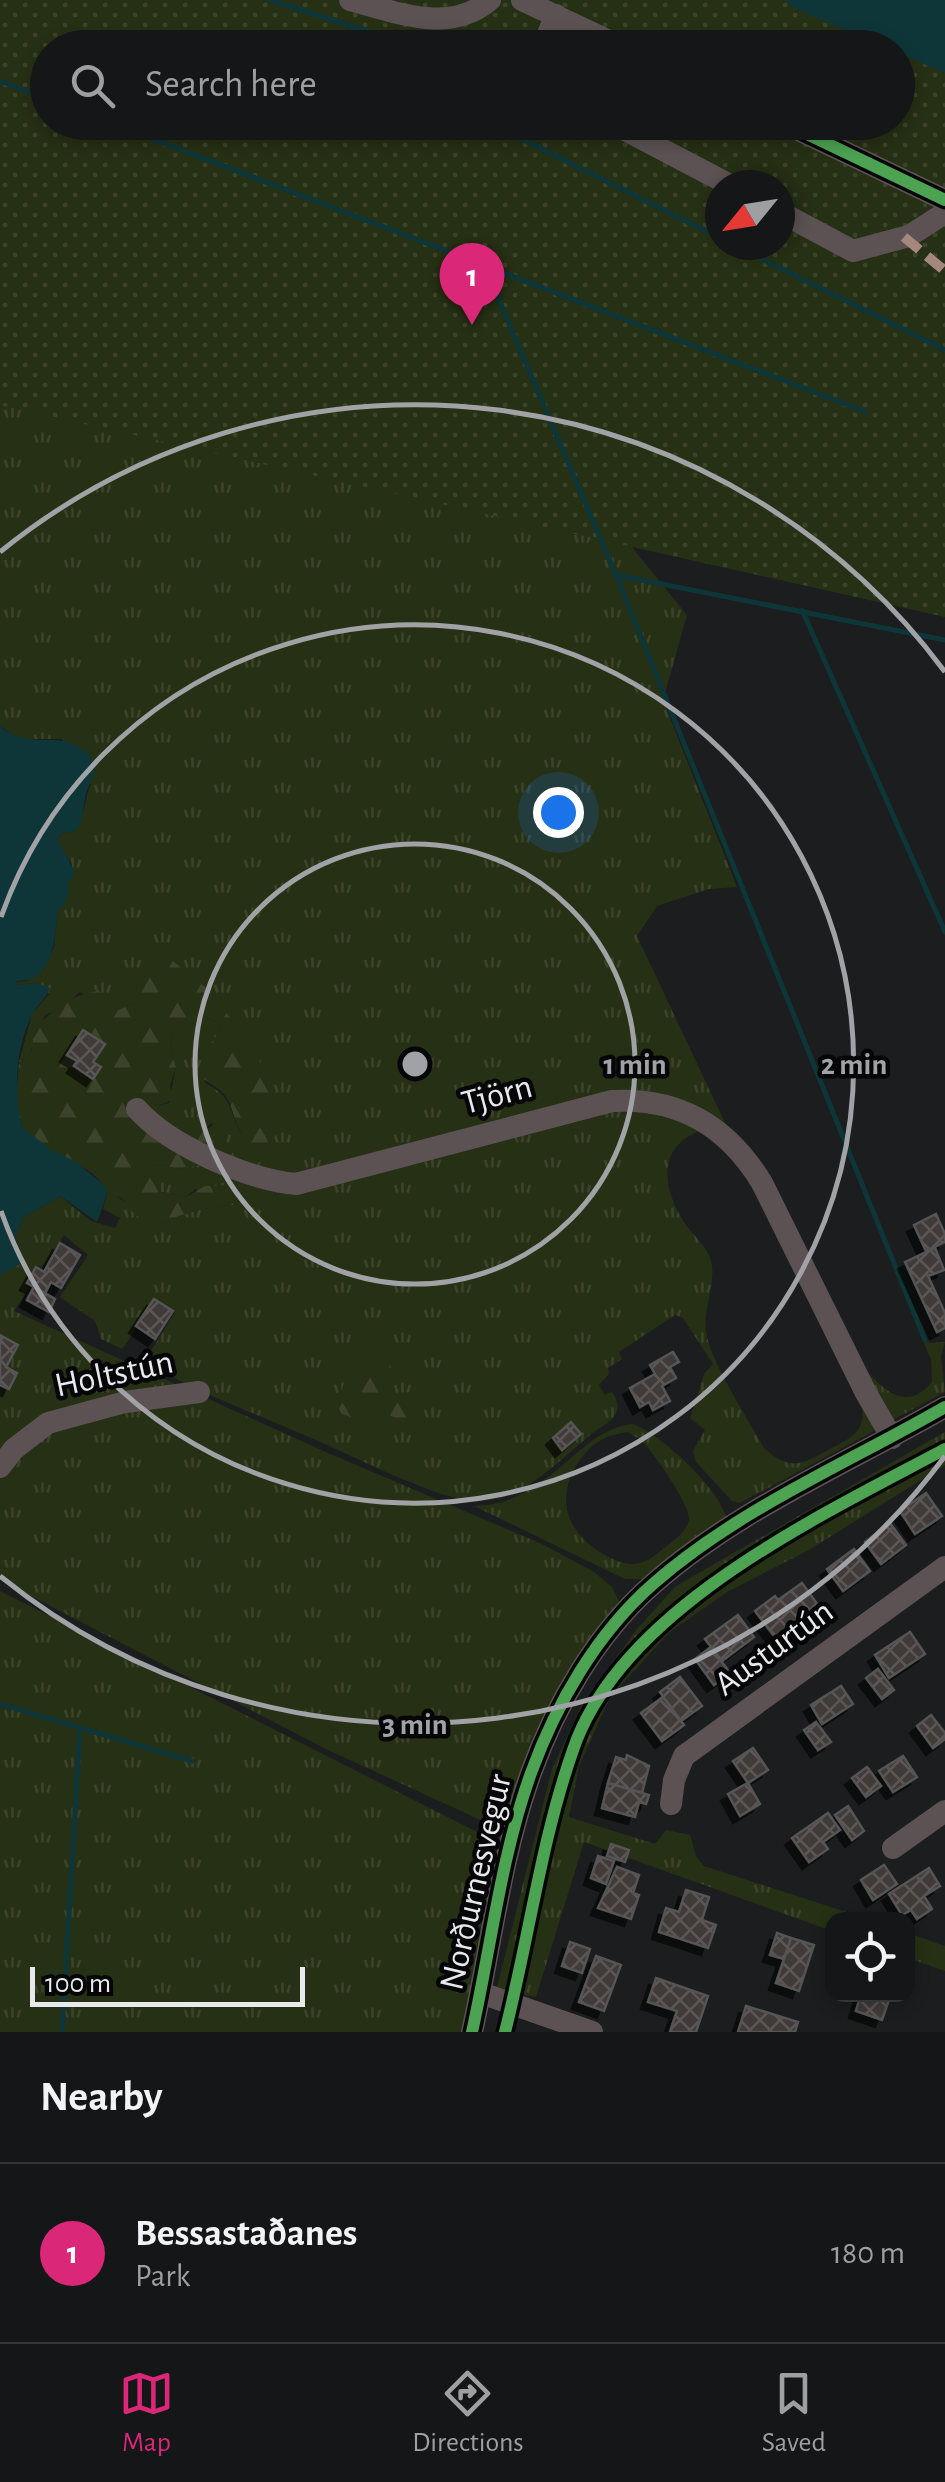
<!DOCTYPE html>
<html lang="en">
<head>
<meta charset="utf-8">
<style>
  :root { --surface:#141617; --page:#212324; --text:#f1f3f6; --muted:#9d9fa1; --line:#333536; --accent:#db2777 }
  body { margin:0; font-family:"Alegreya Sans",sans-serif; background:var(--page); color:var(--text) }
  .controls { position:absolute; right:30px; bottom:30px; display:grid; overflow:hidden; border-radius:20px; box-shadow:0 5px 15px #0003 }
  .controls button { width:90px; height:90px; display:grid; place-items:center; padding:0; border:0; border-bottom:2px solid var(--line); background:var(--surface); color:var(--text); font:50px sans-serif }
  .compass { position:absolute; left:705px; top:170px; width:90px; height:90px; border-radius:50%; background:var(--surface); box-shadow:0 5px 15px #0003; rotate:240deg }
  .scale { position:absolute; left:30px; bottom:25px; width:275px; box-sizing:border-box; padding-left:10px; border:5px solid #e8e9ed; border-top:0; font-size:28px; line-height:35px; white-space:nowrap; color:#e8e9ed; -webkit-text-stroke:8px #060608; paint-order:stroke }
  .you { position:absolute; left:558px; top:812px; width:35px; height:35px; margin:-25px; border:8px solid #fff; border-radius:50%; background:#1a73e8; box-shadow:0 0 0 15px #1a73e833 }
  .badge { display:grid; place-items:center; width:65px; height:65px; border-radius:50%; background:var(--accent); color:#fff; font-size:32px; font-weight:700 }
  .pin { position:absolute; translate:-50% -82px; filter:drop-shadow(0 2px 5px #0008) }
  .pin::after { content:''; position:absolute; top:52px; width:35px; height:30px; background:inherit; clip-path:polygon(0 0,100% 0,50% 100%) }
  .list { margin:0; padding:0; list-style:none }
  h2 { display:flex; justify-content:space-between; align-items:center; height:130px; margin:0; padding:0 40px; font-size:42px }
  h2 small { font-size:32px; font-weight:400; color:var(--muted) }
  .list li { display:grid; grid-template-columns:65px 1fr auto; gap:30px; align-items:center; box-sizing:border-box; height:180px; padding:0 40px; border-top:2px solid var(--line) }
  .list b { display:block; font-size:38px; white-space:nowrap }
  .list p { margin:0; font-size:32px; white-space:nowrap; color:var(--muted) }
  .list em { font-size:32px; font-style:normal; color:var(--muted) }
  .icon { flex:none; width:55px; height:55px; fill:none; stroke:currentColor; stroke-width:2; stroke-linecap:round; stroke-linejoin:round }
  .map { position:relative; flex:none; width:945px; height:2032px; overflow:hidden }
  .search { position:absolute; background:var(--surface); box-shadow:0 5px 15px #0003; left:30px; right:30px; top:30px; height:110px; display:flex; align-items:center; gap:25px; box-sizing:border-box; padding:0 35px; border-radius:55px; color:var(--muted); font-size:38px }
  .sheet { height:310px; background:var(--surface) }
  nav { display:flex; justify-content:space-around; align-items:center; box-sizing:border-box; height:140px; border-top:2px solid var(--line); background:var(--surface); font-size:28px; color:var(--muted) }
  nav a { display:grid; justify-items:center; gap:5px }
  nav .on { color:var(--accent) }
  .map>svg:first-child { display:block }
  .grass { fill:url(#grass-tufts); fill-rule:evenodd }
  .forest { fill:url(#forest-firs); fill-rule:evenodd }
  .park { fill:url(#park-dots); fill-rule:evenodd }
  .water { fill:#0e3638 }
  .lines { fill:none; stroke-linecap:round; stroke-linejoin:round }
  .stream { stroke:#0e3638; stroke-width:5 }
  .building { fill:url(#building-cross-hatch); stroke:#545454; stroke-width:2.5; filter:url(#shadow) }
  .minor { stroke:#5c5254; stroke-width:22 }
  .quiet { stroke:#a5887d; stroke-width:10; stroke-dasharray:20 10; stroke-linecap:butt }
  .cycleway-casing { stroke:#060608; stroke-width:19 }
  .cycleway { stroke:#4ca352; stroke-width:12 }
  .ring { fill:none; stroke:#a0a2a5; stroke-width:5 }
  .labels { text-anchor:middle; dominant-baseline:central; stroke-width:9; stroke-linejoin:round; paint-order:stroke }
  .street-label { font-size:35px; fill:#e8e9ed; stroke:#060608 }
  .centre { fill:#a0a2a5; stroke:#060608; stroke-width:5 }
  .ring-label { font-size:30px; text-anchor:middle; font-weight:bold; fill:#a0a2a5; stroke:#060608; stroke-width:9; stroke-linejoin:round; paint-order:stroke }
</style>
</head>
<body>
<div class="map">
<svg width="945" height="2032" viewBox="0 0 945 2032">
  <defs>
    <pattern id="grass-tufts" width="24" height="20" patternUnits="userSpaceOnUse" patternTransform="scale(2.5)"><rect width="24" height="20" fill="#263014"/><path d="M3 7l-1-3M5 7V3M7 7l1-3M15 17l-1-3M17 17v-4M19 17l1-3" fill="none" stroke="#3b442b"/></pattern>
    <pattern id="forest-firs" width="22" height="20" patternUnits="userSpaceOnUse" patternTransform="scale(2.5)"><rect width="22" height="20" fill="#263014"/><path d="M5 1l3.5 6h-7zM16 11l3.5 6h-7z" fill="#3b442b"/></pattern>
    <pattern id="park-dots" width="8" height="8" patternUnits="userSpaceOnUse" patternTransform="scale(2.5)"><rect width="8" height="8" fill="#263014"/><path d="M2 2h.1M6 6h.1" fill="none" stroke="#3b442b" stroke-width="1.8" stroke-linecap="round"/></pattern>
    <pattern id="building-cross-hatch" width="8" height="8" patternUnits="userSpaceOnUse" patternTransform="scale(2.5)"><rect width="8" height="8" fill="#413a39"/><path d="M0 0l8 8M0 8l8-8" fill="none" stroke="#5c5656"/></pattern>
    <filter id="shadow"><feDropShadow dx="-7" dy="7" stdDeviation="0" flood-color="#0009"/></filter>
  </defs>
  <rect width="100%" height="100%" fill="#1b1d1f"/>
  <!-- grass -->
  <g class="grass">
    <path d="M 0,0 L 48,48 L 48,122 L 548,356 L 634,550 L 687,615 L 663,700 L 737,887 L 709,889 L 657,906 L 637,936 L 726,1125 L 633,1094 L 298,1179 L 251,1169 L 266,1143 L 210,991 L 133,1003 L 119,1010 L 110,1010 L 80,992 L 63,1007 L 45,1015 L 28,1057 L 19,1062 L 32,1014 L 49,994 L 38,983 L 15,985 L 15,982 L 27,981 L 44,969 L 54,947 L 58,909 L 72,864 L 58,845 L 57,839 L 62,834 L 77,830 C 85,815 84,800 91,784 L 62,739 L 19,739 L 0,726 Z"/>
    <path d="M 205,1017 L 218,1023 L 221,1029 L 206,1050 L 205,1083 C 234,1098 228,1109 241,1134 L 235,1147 L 227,1148 L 223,1143 L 226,1132 L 212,1123 L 191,1140 L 157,1114 L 158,1106 L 169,1103 L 176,1067 L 170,1048 L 174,1028 Z"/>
    <path d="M 623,1103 L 705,1129 C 657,1144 661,1186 684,1222 C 692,1235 707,1245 711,1261 C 717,1284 701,1312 707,1337 C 713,1365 749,1421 764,1448 C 790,1472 802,1464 830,1449 C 839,1444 851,1439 858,1430 C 866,1418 862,1404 859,1390 L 873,1418 L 874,1431 L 740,1503 L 732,1501 L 696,1462 L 693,1451 L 705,1430 L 690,1418 L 704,1374 L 713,1364 L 683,1318 L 675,1315 L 619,1352 L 622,1359 L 608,1368 L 609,1374 L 599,1385 L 605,1395 L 612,1392 C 629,1416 603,1424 588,1437 C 556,1463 522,1501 477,1501 C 442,1502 356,1457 320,1442 C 265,1417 205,1396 152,1366 L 149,1363 L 151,1351 L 175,1312 L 154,1298 C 141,1314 135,1334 122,1349 L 101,1339 L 95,1321 L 60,1297 L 88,1255 L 64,1235 L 43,1268 L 36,1265 L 25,1284 L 29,1288 L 14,1311 L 328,1453 L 542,1544 L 594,1572 L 612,1587 L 620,1603 L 507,1828 L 500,1829 L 326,1749 L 0,1580 L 0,1275 L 23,1259 L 15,1237 L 23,1218 L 60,1196 L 91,1221 L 115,1228 L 120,1218 L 103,1209 L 107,1194 C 133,1197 128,1222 163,1224 C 178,1213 213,1206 232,1205 L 195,1189 L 186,1197 L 161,1192 L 145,1168 L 160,1164 L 177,1169 L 217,1162 L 277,1186 Z"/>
    <path d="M 921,1336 L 930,1343 L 945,1342 L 941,1356 L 945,1392 L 889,1422 L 854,1358 C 877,1381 902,1418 932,1382 L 931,1360 Z"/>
    <path d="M 633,1424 C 661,1434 724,1492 727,1522 L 647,1579 L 625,1579 L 474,1506 C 550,1505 577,1429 633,1424 ZM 628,1432 C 629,1433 639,1439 641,1440 C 652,1450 691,1506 689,1519 C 688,1532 669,1544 659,1552 C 639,1569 624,1566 603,1554 C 564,1531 554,1494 582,1457 C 593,1442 609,1434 628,1432 Z"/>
    <path d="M 945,1432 L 945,1465 L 809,1550 L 727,1592 L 670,1632 L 610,1697 L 579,1766 L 569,1817 L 655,1844 L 666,1830 L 690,1835 L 696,1856 L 704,1866 L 868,1919 L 832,1920 L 832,1931 L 584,1842 L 536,1997 L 496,1991 L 552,1769 L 582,1704 L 637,1629 L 676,1586 Z"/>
    <path d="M 0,1591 L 501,1844 L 467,2032 L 0,2032 Z"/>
    <path d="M 908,1933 L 945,1946 L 945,1971 L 908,1958 Z"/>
  </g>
  <!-- forest -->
  <g class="forest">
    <path d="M 152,960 L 173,961 L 210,991 L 258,1055 L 280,1132 L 266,1143 L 264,1159 L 254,1166 L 217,1162 L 177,1169 L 160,1164 L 146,1168 L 161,1192 L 186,1197 L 205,1186 L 232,1185 L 239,1191 L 240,1198 L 233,1205 C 213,1206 178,1213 163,1224 C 142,1223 133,1215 122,1198 L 107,1194 C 100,1170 68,1161 48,1148 C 39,1142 30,1134 22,1127 L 16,1099 L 19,1062 C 33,1057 33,1045 33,1032 C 49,1011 73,993 99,991 L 107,997 L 110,1010 L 119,1010 L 133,1003 L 130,992 ZM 205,1017 L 218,1023 L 221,1029 L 206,1050 L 199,1070 C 207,1087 213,1082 223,1093 C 233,1104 234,1122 241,1133 L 235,1147 L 228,1147 L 223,1144 L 226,1132 L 223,1123 L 218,1120 L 206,1131 L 194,1133 L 190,1140 L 178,1135 L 172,1120 L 157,1114 L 158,1106 L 174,1099 L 170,1086 L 176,1067 L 170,1048 L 174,1029 C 190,1033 192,1026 205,1017 Z"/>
    <path d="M 374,1348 L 383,1349 L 390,1362 L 391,1371 L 382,1376 L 383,1385 L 392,1394 L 414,1392 C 425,1406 417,1415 404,1422 L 387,1414 C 371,1425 358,1421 341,1413 L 336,1403 L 344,1384 Z"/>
  </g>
  <!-- park -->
  <path class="park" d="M 0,0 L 945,0 L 945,617 L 0,405 ZM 48,48 L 898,48 L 898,122 L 48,122 ZM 720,185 L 780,185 L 780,245 L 720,245 Z"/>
  <!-- water -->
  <g class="water">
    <path d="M 785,0 L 945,0 L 945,73 L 898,53 L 898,48 L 885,47 L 796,9 Z"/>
    <path d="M 0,726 C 33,755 73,721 96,766 C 94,778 87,787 85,798 C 83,811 84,818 77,830 L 62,834 L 57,839 L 75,872 L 67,886 L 69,893 L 63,906 L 58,909 C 56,930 54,973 29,980 C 24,981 20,980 15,982 L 16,985 L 38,983 L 50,988 C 46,999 37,1005 32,1015 C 15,1048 14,1092 22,1127 L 50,1149 L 76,1162 L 105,1186 L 107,1194 L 97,1222 L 60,1196 L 23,1218 L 15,1237 L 22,1263 L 0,1275 Z"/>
  </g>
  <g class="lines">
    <!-- stream -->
    <g class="stream">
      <path d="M 270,0 L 419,48"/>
      <path d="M 0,81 L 48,99"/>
      <path d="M 108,122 L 484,265 L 616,575 L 945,640"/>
      <path d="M 488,122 L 720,238"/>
      <path d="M 734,245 L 945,350"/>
      <path d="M 486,266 L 866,412"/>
      <path d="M 616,575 L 925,1340"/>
      <path d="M 802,610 L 945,932"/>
      <path d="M 0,1704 L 192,1761"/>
      <path d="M 62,2032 L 80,1728"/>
    </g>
  </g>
  <!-- building -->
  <g class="building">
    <path d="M 83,1030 L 105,1044 L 93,1062 L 101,1067 L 93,1079 L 74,1066 L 77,1061 L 67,1055 Z"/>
    <path d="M 936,1214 L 945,1234 L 945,1242 L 926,1251 L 914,1225 Z"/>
    <path d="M 60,1243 L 80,1255 L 61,1288 L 51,1282 L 45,1293 L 27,1283 L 36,1267 L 44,1272 Z"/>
    <path d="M 935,1248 L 944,1270 L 928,1276 L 945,1313 L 945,1328 L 937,1332 L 905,1262 Z"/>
    <path d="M 34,1287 L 55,1299 L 49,1312 L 27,1300 Z"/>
    <path d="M 154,1299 L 173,1311 L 155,1339 L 136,1326 Z"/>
    <path d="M 0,1335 L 18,1345 L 6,1367 L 17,1373 L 9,1389 L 0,1385 Z"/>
    <path d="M 673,1352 L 679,1362 L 670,1367 L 676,1378 L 662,1386 L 670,1401 L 653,1410 L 649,1402 L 640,1407 L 630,1388 L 655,1374 L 650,1365 Z"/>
    <path d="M 571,1422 L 581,1434 L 562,1450 L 553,1438 Z"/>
    <path d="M 926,1493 L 942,1516 L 915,1534 L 900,1511 Z"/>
    <path d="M 890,1523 L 906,1545 L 881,1564 L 865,1542 Z"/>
    <path d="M 854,1549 L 870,1571 L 843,1591 L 827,1569 Z"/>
    <path d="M 802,1583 L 818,1605 L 810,1612 L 812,1616 L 778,1641 L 755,1611 L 775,1596 L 778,1600 Z"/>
    <path d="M 738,1615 L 754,1637 L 722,1661 L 705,1639 Z"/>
    <path d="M 910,1632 L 925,1654 L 889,1678 L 875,1655 Z"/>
    <path d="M 711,1647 L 730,1673 L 714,1685 L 695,1659 Z"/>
    <path d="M 878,1669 L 894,1690 L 882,1699 L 866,1678 Z"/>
    <path d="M 680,1677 L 702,1706 L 681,1721 L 660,1692 Z"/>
    <path d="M 841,1686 L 853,1704 L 822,1724 L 811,1705 Z"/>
    <path d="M 663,1697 L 684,1725 L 662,1741 L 641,1713 Z"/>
    <path d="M 931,1715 L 945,1733 L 945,1739 L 933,1748 L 917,1726 Z"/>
    <path d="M 816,1722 L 831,1742 L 818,1750 L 804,1730 Z"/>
    <path d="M 753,1748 L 768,1770 L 748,1783 L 733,1761 Z"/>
    <path d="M 627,1755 L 649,1766 L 642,1793 L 608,1783 L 616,1757 L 626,1760 Z"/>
    <path d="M 903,1756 L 917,1777 L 893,1792 L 879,1771 Z"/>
    <path d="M 867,1767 L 881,1786 L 866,1797 L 852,1778 Z"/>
    <path d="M 608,1783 L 649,1795 L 646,1804 L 639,1802 L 635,1817 L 602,1808 Z"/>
    <path d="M 748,1783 L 760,1804 L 740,1816 L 728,1794 Z"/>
    <path d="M 848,1806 L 864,1831 L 852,1840 L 835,1815 Z"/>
    <path d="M 828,1813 L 840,1830 L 823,1842 L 828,1849 L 809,1862 L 792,1838 Z"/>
    <path d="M 611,1844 L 629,1850 L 625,1862 L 607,1856 Z"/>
    <path d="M 598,1856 L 614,1861 L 606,1884 L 591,1878 Z"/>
    <path d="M 884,1865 L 897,1884 L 873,1900 L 861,1880 Z"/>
    <path d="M 617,1867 L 639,1875 L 633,1893 L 639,1895 L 631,1919 L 598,1908 Z"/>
    <path d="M 929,1868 L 940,1886 L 924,1896 L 932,1909 L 917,1919 L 911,1910 L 902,1915 L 889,1894 Z"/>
    <path d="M 686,1890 L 709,1897 L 702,1920 L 716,1925 L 708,1948 L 659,1932 L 666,1908 L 679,1912 Z"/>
    <path d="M 777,1933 L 791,1938 L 784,1959 L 770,1955 Z"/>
    <path d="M 791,1938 L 814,1945 L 799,1991 L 776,1983 Z"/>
    <path d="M 570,1942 L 590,1949 L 582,1973 L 562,1966 Z"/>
    <path d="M 596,1956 L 621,1965 L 604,2011 L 579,2002 Z"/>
    <path d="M 656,1978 L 708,1996 L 696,2032 L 670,2032 L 677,2011 L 648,2002 Z"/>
    <path d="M 861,1994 L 891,1994 L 882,2020 L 856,2011 Z"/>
    <path d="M 746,2006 L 798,2022 L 795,2032 L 738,2032 Z"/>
  </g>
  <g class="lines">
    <!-- minor -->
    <g class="minor">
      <path d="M 350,0 C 397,12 449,35 490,0"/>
      <path d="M 522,0 L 624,48"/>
      <path d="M 542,48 L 556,15"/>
      <path d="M 610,122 L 730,185"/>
      <path d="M 782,122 L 945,200"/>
      <path d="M 780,212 L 853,251 L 909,236 L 945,213"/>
      <path d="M 137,1109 C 170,1146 247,1179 296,1184 L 612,1101 C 680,1097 728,1127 762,1183 L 866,1393 L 892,1438"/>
      <path d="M 0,1467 L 14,1449 L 48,1423 L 125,1402 L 199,1392"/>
      <path d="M 671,1804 L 674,1780 L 684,1756 L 945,1567"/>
      <path d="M 893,1848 L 945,1811"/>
      <path d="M 481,1993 L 592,2032"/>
      <path d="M 472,2032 C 491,1947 501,1856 531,1773 C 556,1704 597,1633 653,1584 C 738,1509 848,1463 945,1407"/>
    </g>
    <!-- quiet -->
    <path class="quiet" d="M 904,237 L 945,271"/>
    <!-- cycleway casing -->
    <g class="cycleway-casing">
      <g id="cycleway">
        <path d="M 782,122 L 945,200"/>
        <path d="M 472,2032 C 491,1947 501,1856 531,1773 C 556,1704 597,1633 653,1584 C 738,1509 848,1463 945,1407"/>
        <path d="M 505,2032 C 529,1938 541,1841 573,1750 C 621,1608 822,1515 945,1449"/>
      </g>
    </g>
    <!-- cycleway -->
    <use href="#cycleway" class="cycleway"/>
  </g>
  <!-- distance rings -->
  <g class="ring">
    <circle cx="415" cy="1064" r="220"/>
    <path d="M1 917A439 439 0 1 1 1 1211"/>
    <path d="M945 1456A659 659 0 0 1 0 1576M0 552A659 659 0 0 1 945 672"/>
  </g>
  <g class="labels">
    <!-- street labels -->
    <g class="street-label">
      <text transform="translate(497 1095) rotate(-15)">Tjörn</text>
      <text transform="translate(114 1374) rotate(-12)">Holtstún</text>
      <text transform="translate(774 1648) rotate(-36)">Austurtún</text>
      <text transform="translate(476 1882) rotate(-77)">Norðurnesvegur</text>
    </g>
  </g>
  <circle cx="415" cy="1064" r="15" class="centre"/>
  <g class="ring-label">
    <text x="635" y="1074">1 min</text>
    <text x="854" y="1074">2 min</text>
    <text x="415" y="1734">3 min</text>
  </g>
</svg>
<div class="controls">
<button><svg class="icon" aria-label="locate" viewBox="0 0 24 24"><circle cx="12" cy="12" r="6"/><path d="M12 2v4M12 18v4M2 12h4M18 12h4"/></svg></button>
</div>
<svg class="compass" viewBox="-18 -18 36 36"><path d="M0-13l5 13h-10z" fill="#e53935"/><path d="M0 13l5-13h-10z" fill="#9d9fa1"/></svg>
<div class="scale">100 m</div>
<div class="you"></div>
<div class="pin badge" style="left:472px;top:325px">1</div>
<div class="search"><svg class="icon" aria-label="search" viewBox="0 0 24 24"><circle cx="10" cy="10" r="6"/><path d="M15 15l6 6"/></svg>Search here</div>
</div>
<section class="sheet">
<h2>Nearby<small></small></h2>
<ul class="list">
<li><span class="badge">1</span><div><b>Bessastaðanes</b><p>Park</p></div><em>180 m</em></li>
</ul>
</section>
<nav>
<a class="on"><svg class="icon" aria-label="map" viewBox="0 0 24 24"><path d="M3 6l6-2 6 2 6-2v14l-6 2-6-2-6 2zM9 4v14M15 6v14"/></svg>Map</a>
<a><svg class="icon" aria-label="directions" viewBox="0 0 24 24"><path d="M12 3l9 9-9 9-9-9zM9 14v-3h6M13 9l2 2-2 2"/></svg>Directions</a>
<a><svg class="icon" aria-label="saved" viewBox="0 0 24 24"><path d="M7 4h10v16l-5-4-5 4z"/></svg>Saved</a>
</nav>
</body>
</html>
